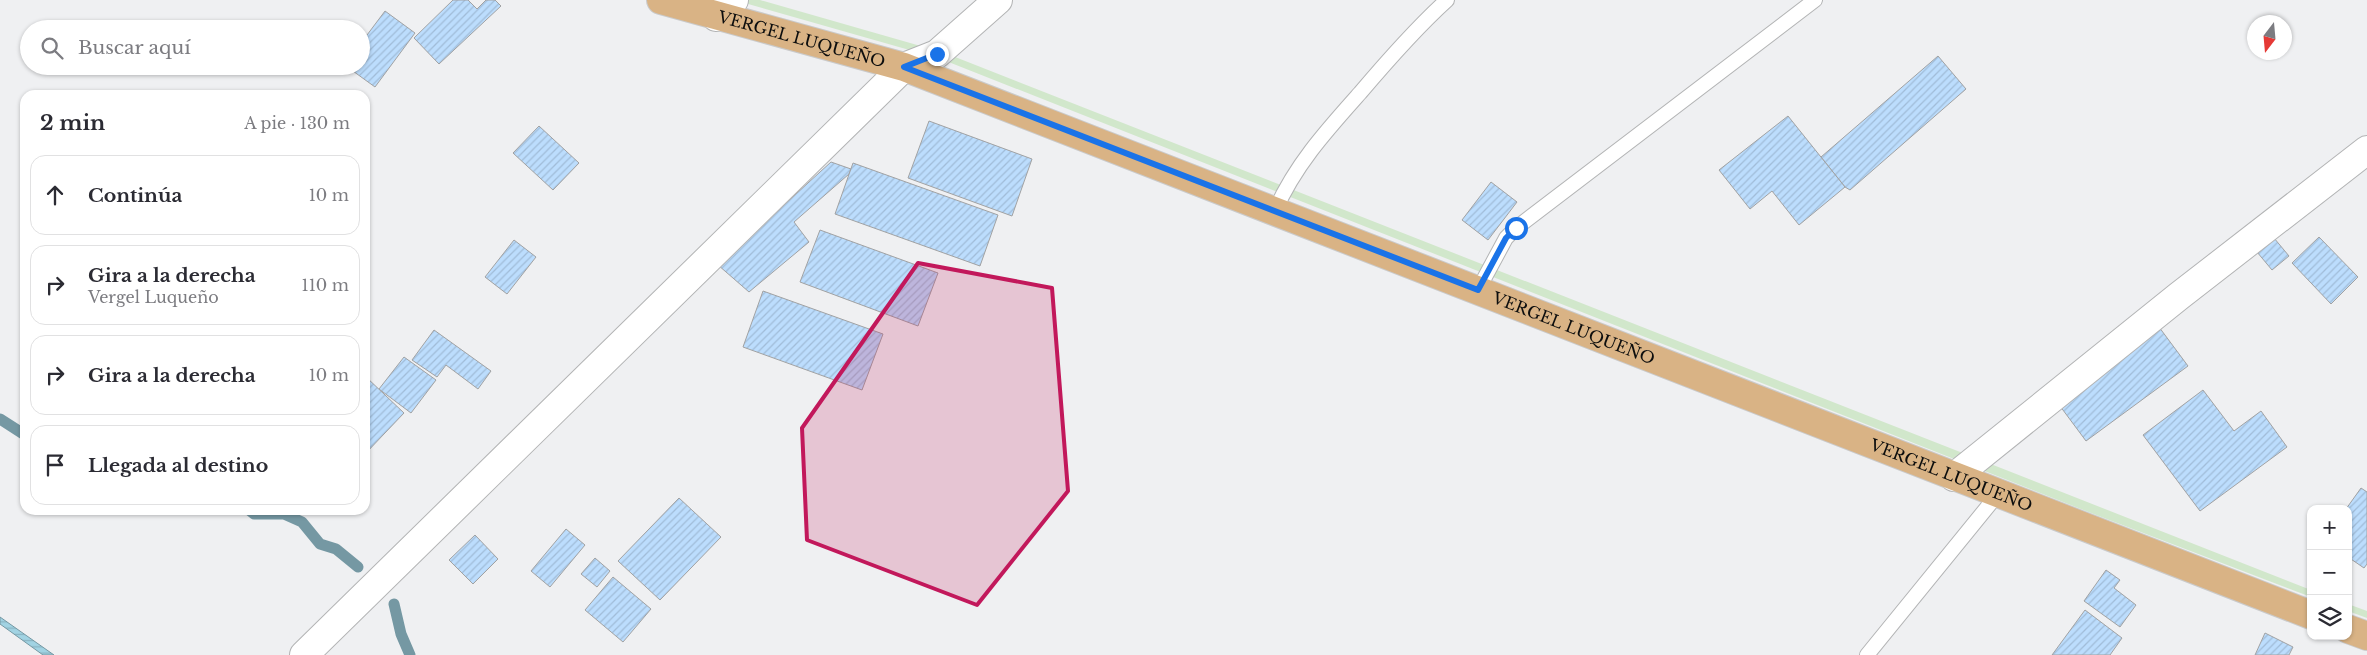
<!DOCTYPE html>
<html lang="es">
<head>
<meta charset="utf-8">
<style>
  :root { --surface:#fff; --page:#f7f7f7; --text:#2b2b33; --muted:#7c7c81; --line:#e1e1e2 }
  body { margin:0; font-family:"Libre Baskerville",serif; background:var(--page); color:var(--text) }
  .controls { position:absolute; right:15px; bottom:15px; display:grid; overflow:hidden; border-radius:10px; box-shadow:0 1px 4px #0004 }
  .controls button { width:45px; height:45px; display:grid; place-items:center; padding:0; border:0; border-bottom:1px solid var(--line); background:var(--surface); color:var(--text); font:25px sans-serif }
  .compass { position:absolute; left:2247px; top:15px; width:45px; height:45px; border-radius:50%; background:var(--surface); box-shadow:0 1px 4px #0004; rotate:196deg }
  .stop { position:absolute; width:15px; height:15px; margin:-11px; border:4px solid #1a73e8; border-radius:50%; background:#fff }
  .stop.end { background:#1a73e8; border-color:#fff; box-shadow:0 1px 5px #0008 }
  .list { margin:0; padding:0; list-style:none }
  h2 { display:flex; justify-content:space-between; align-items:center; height:65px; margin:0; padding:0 20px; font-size:21px }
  h2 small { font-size:16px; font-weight:400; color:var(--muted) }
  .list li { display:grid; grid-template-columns:32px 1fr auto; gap:15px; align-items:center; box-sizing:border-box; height:80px; margin:0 10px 10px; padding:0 10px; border:1px solid var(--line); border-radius:15px }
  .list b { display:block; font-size:19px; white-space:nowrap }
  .list p { margin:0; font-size:16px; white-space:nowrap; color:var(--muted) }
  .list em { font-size:16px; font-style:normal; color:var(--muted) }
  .icon { flex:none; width:28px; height:28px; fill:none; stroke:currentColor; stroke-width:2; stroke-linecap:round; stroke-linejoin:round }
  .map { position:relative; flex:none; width:2367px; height:655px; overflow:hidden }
  .search { position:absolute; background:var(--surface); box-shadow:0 1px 4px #0004; left:20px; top:20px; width:350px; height:55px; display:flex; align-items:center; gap:12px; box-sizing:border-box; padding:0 18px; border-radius:28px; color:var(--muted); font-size:19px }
  .panel { position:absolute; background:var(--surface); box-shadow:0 1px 4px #0004; left:20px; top:90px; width:350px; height:425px; border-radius:15px }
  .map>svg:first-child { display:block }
  .pitch { fill:#d1e7cb }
  .water { fill:url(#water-rules); stroke:#7598a3 }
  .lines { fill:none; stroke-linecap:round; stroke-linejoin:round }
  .stream { stroke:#7598a3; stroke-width:11 }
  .building { fill:url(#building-hatch); stroke:#a1a2a3 }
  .lane-casing { stroke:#b3b4b5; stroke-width:16 }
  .street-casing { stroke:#b3b4b5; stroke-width:30 }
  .primary-casing { stroke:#cacaca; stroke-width:30 }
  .lane { stroke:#fff; stroke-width:14 }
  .street { stroke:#fff; stroke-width:28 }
  .primary { stroke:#d9b385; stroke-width:28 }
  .route { stroke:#1a73e8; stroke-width:6 }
  .marked { fill:#c2185b; fill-opacity:0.2; stroke:#c2185b; stroke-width:4; stroke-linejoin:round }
  .labels { text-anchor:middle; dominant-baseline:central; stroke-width:4; stroke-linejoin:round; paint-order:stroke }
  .street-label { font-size:16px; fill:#0d0e0e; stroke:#fff }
</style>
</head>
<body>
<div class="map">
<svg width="2367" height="655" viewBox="0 0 2367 655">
  <defs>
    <pattern id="water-rules" width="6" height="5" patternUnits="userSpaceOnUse" patternTransform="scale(1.25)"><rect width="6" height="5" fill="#a1d3e3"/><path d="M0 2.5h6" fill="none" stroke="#89b4c2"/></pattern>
    <pattern id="building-hatch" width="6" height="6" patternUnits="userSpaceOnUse" patternTransform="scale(1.25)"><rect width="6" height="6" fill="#bcddfd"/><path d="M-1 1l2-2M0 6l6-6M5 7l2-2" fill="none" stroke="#a0bcd8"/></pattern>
  </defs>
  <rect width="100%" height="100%" fill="#eff0f2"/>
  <!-- pitch -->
  <g class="pitch">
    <path d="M 734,0 L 760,0 L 945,53 L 2311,590 L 2311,597 L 2091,513 L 941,59 Z"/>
    <path d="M 2348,604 L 2367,611 L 2367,618 L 2348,611 Z"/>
  </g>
  <!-- water -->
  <path class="water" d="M 0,617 L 54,655 L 43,655 L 0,624 Z"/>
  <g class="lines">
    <!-- stream -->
    <g class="stream">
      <path d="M 0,419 L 25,435"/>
      <path d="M 249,510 L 254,514 L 284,514 L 302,522 L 320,544 L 336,549 L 358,567"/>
      <path d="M 394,604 L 401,634 L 410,655"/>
    </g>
  </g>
  <!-- building -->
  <g class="building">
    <path d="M 453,0 L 468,0 L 477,9 L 486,0 L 495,0 L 501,6 L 439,64 L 414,38 Z"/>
    <path d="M 385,11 L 415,33 L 375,87 L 346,66 L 361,66 L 361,43 Z"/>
    <path d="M 1938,56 L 1966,89 L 1850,190 L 1845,187 L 1821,157 Z"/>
    <path d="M 1788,116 L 1845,187 L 1799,225 L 1772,191 L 1750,209 L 1719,170 Z"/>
    <path d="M 929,121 L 1032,159 L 1012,216 L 908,178 Z"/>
    <path d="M 539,126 L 579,163 L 553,190 L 513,153 Z"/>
    <path d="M 831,162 L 851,169 L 849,174 L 794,222 L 809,242 L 749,292 L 718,265 Z"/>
    <path d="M 853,163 L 998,215 L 980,266 L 835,214 Z"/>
    <path d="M 1491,182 L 1517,202 L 1488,240 L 1462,220 Z"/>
    <path d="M 820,230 L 938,273 L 918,326 L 800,282 Z"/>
    <path d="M 2319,237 L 2358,277 L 2331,304 L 2292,263 Z"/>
    <path d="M 2274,238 L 2289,256 L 2272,270 L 2257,252 Z"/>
    <path d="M 514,240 L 536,257 L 507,294 L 485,277 Z"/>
    <path d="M 763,291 L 883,334 L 862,390 L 743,347 Z"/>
    <path d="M 2159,327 L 2188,366 L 2086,441 L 2057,402 Z"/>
    <path d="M 434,330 L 491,371 L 478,389 L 446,365 L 437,377 L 412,360 Z"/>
    <path d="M 404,357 L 436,380 L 411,413 L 379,389 Z"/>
    <path d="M 365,376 L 404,413 L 365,454 Z"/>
    <path d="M 2203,390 L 2234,431 L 2261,411 L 2287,447 L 2200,511 L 2143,435 Z"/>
    <path d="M 2361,488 L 2367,492 L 2367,564 L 2364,568 L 2348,557 L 2348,509 L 2346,509 Z"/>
    <path d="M 679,498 L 721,537 L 660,600 L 618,561 Z"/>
    <path d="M 566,529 L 585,545 L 550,587 L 531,571 Z"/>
    <path d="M 475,535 L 498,559 L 473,584 L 449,560 Z"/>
    <path d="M 595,558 L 610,571 L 597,587 L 581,574 Z"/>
    <path d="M 2106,570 L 2120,580 L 2114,588 L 2136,605 L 2120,627 L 2084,601 Z"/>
    <path d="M 613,577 L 651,609 L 623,642 L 585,610 Z"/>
    <path d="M 2085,610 L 2122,638 L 2110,655 L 2052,655 Z"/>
    <path d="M 2265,633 L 2293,647 L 2289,655 L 2255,655 Z"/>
  </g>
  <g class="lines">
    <!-- lane casing -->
    <g class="lane-casing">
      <g id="lane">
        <path d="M 1275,211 C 1295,165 1327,130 1360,93 C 1388,60 1415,29 1447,0"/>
        <path d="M 1478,290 L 1506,238 L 1516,228 L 1815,0"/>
        <path d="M 1867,655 L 1998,494"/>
      </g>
    </g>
    <!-- street casing -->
    <g class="street-casing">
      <g id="street">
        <path d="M 716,17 L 734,0"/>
        <path d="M 1954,477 L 2179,296 L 2367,150"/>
        <path d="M 304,655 L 904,67 L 937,54 L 998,0"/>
      </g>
    </g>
    <!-- primary casing -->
    <g class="primary-casing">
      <g id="primary">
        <path id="s1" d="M 661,0 L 904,67 L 2311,615"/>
        <path d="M 2348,629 L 2367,636"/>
      </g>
    </g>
    <!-- lane -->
    <use href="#lane" class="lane"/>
    <!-- street -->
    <use href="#street" class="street"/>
    <!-- primary -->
    <use href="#primary" class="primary"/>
  </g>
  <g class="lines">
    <!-- route -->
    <path class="route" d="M 937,54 L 904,67 L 1478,290 L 1506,238 L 1516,228"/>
  </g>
  <!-- marked area -->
  <path class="marked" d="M 918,263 L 1052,288 L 1068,491 L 977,605 L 807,540 L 802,428 Z"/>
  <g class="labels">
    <!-- street labels -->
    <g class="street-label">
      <text stroke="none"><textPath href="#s1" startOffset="146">VERGEL LUQUEÑO</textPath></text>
      <text stroke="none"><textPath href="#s1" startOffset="971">VERGEL LUQUEÑO</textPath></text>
      <text stroke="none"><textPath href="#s1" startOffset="1376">VERGEL LUQUEÑO</textPath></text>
    </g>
  </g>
</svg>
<div class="controls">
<button>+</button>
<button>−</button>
<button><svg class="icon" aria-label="layers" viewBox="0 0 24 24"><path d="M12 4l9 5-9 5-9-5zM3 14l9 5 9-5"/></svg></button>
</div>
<svg class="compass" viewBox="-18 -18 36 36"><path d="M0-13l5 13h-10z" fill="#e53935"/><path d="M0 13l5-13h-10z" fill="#7c7c81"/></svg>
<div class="stop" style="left:1516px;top:228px"></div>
<div class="stop end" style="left:937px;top:54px"></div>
<div class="search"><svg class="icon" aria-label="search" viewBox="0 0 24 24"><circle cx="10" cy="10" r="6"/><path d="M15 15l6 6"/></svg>Buscar aquí</div>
<section class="panel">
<h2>2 min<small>A pie · 130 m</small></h2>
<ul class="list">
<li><svg class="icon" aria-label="ahead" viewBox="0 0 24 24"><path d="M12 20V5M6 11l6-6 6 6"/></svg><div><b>Continúa</b></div><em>10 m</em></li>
<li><svg class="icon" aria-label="right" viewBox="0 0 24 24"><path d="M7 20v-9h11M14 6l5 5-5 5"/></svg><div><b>Gira a la derecha</b><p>Vergel Luqueño</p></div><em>110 m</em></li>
<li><svg class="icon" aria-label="right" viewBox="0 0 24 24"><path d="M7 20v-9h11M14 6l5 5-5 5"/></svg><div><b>Gira a la derecha</b></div><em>10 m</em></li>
<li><svg class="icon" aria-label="arrive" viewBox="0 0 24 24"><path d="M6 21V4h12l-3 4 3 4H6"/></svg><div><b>Llegada al destino</b></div></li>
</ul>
</section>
</div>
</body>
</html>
